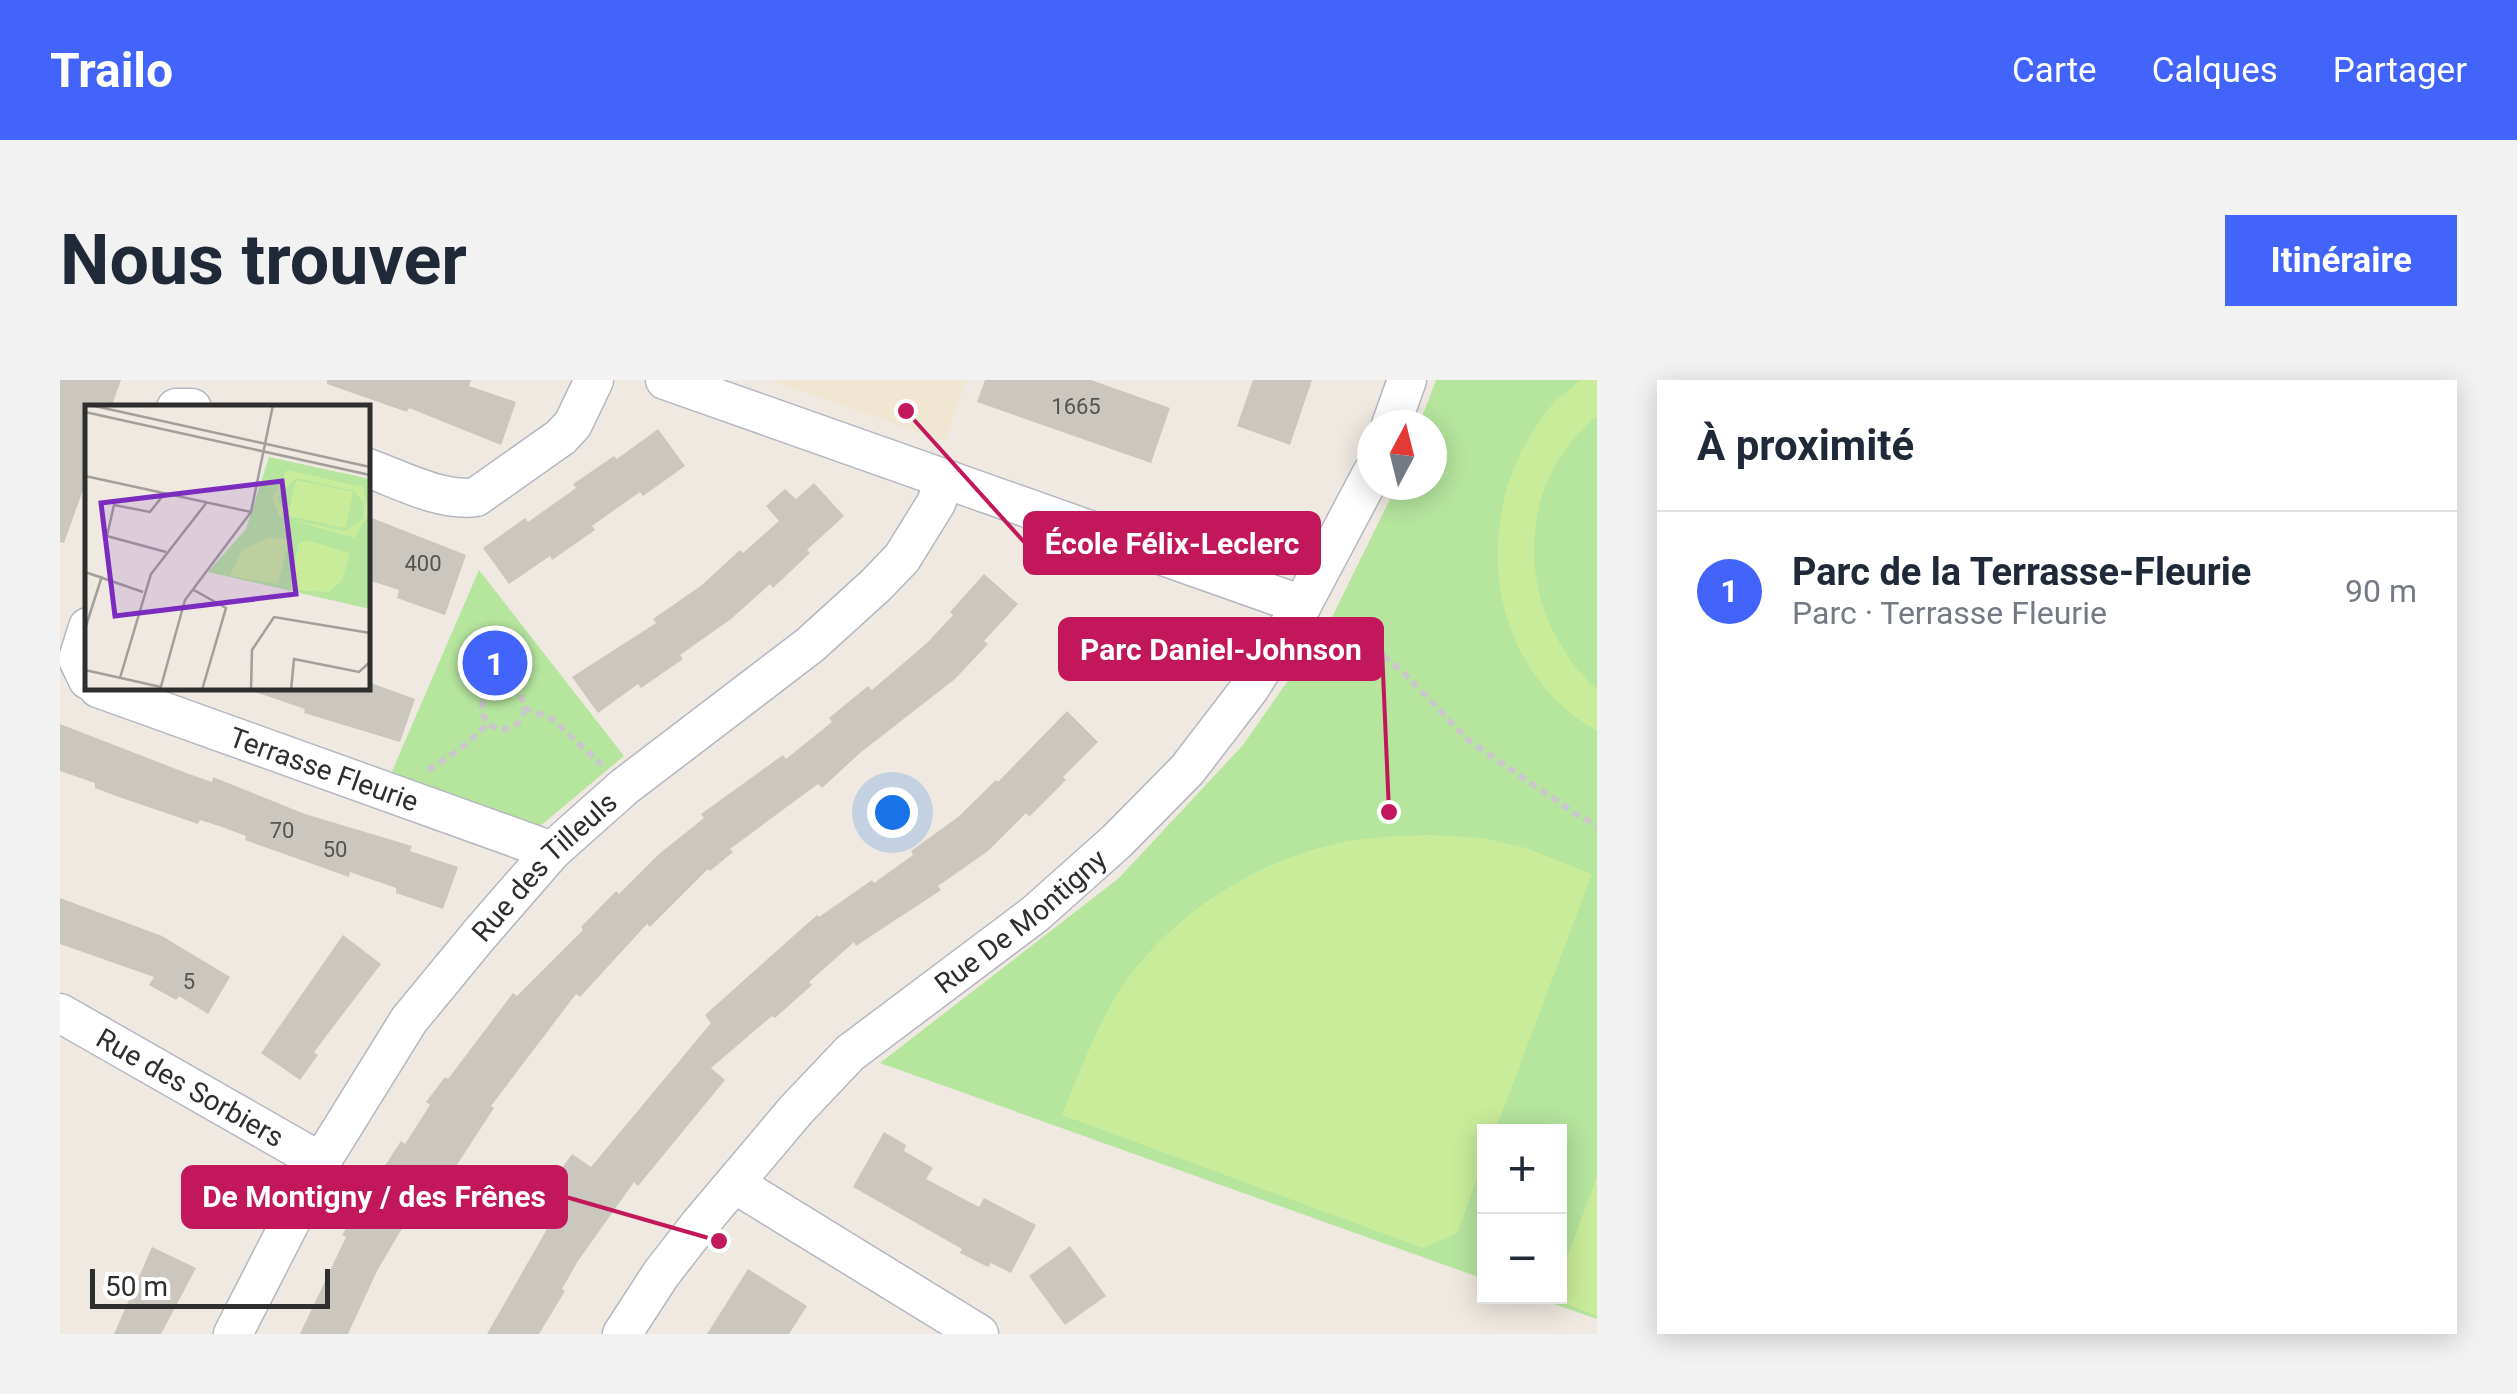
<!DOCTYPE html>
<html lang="fr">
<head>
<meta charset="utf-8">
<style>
  :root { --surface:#fff; --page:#f2f2f3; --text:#1f2937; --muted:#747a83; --line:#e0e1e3; --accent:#4264fb }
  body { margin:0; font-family:Roboto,sans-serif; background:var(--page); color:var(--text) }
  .controls { position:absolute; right:30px; bottom:30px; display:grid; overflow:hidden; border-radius:0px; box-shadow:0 5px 25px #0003 }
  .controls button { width:90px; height:90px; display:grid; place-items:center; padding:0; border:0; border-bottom:2px solid var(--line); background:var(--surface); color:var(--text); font:50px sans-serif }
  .compass { position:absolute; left:1297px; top:30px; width:90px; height:90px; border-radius:50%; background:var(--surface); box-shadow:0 5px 25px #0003; rotate:7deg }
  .scale { position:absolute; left:30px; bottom:25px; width:240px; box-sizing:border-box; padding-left:10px; border:5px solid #2e2e2e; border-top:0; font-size:28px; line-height:35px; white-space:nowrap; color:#2e2e2e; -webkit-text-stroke:8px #fff; paint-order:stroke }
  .you { position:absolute; left:832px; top:432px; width:35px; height:35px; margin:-25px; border:8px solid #fff; border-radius:50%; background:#1a73e8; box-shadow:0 0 0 15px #1a73e833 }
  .badge { display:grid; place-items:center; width:65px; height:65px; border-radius:50%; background:var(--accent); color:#fff; font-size:32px; font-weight:700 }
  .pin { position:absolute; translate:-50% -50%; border:5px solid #fff; box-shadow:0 2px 10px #0006 }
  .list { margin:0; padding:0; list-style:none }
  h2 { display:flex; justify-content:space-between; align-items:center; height:130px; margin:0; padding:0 40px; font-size:42px }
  h2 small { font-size:32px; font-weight:400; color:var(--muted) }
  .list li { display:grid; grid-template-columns:65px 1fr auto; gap:30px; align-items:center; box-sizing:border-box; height:160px; padding:0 40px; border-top:2px solid var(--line) }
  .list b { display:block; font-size:38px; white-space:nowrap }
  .list p { margin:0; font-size:32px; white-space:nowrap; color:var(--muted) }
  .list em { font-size:32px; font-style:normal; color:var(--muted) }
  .map { position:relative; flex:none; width:1537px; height:954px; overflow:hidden; border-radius:0px }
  header { display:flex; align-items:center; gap:60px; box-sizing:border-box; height:140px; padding:0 50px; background:var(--accent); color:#fff }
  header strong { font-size:48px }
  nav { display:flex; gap:55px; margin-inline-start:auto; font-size:35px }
  .intro { display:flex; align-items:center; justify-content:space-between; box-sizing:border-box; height:240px; padding:0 60px }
  h1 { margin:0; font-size:70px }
  .button { padding:25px 45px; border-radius:0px; background:var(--accent); color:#fff; font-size:35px; font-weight:700 }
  main { display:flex; gap:60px; padding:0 60px }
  aside { flex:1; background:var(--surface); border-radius:0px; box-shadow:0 5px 25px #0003 }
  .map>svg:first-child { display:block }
  .education { fill:#f0e6d1 }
  .green { fill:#b6e59e }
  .pitch { fill:#c9ec9a }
  .building { fill:#cbc7bf }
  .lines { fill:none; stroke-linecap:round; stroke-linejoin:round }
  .street-casing { stroke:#b4b7c1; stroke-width:41 }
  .path { stroke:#c9c9c9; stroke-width:6; stroke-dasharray:8 5; stroke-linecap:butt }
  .street { stroke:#fff; stroke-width:38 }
  .labels { text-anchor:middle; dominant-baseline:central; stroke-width:8; stroke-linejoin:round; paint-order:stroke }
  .number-label { font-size:22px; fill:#555452 }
  .street-label { font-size:28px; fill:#2e2e2e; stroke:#fff }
  .inset-road { fill:none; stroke:#a29e99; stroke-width:2.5 }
  .view { fill:#7b2cbf; fill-opacity:0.15; stroke:#7b2cbf; stroke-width:5 }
  .inset-edge { fill:none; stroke:#2e2e2e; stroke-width:5 }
  .leader { fill:none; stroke:#c2185b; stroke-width:4 }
  .callout-dot { fill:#c2185b; stroke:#fff; stroke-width:4 }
  .callout { fill:#c2185b; stroke:#c2185b; stroke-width:4 }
  .callout-label { font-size:30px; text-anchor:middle; font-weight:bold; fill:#fff }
</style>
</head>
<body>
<header>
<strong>Trailo</strong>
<nav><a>Carte</a><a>Calques</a><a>Partager</a></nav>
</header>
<div class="intro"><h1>Nous trouver</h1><a class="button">Itinéraire</a></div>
<main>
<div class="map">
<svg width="1537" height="954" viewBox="0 0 1537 954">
  <rect width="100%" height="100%" fill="#efe9e1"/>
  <!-- education -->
  <path class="education" d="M 709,0 L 906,0 L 885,61 Z"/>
  <!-- green -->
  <g class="green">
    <path d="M 1376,0 L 1537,0 L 1537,939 L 1474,917 L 1500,916 L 1500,752 L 1424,752 L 1424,899 L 820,683 L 1059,498 L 1183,365 L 1271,239 L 1337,105 L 1372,105 L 1372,45 L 1359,45 Z"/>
    <path d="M 419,190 L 564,376 L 479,447 L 330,396 Z"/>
  </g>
  <!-- pitch -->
  <g class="pitch">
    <path d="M 1521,0 L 1537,0 L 1537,36 C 1449,109 1457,235 1537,310 L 1537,351 C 1420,284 1408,124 1492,25 C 1500,16 1511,8 1521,0 Z"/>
    <path d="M 1370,455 L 1422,458 L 1466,468 L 1532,494 L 1435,751 L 1424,752 L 1424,780 L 1397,853 L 1363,868 L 1002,735 C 1019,695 1033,654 1056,616 C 1101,544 1182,488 1263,467 C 1297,457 1334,456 1370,455 Z"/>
    <path d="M 1537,796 L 1537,936 L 1492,918 L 1500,916 L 1500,897 Z"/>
  </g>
  <!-- building -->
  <g class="building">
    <path d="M 0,0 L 61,0 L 51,28 L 28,28 L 28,96 L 4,163 L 0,162 Z"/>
    <path d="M 267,0 L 411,0 L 409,6 L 456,22 L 441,65 L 349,28 L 347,32 L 267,4 Z"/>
    <path d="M 925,0 L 1031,0 L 1110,28 L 1091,83 L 917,22 Z"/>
    <path d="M 1193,0 L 1252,0 L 1230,65 L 1177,46 Z"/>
    <path d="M 598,49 L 625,86 L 583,116 L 580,112 L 560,126 L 532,146 L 535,150 L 492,180 L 490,176 L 449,204 L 423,168 L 465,138 L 468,142 L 516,108 L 513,104 L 535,89 L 554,76 L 557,79 Z"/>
    <path d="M 754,103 L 784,136 L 747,170 L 750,173 L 713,208 L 710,204 L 671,239 L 620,275 L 623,279 L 581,308 L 578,304 L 538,333 L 512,297 L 596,243 L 593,239 L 642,205 L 680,170 L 683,173 L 719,141 L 706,126 L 725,109 L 736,119 Z"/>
    <path d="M 312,138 L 406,175 L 385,235 L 337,218 L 339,210 L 308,200 L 308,152 Z"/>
    <path d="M 924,194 L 958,224 L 924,261 L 928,264 L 895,299 L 800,373 L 762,408 L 758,404 L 670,469 L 673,472 L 650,491 L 648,489 L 590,547 L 587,544 L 520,617 L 516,614 L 431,726 L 434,728 L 389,797 L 379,791 L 363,813 L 317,891 L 288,954 L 240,954 L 286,857 L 282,855 L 298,829 L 302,831 L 326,789 L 324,787 L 341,761 L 345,764 L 370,725 L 366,722 L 385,697 L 388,699 L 453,613 L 457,616 L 523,550 L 521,547 L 556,511 L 559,514 L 599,474 L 644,438 L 641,434 L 723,375 L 726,379 L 772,342 L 769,338 L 808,306 L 812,310 L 867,263 L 893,235 L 890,232 Z"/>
    <path d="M 308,302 L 355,319 L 340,362 L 244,333 L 245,329 L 195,312 L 196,308 L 308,308 Z"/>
    <path d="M 1007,331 L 1038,362 L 1003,397 L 1006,400 L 969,437 L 966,433 L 928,471 L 878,506 L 881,510 L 796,566 L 794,562 L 749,602 L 752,605 L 715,638 L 712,636 L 651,688 L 665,700 L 578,806 L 574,802 L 518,881 L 502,909 L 505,911 L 479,954 L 427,954 L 491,842 L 473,829 L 512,774 L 531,787 L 651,643 L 645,635 L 757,535 L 759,537 L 812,500 L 814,503 L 853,475 L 851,471 L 898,437 L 936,400 L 938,402 Z"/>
    <path d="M 0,344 L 129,394 L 152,402 L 153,397 L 245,434 L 352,466 L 350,471 L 398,487 L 383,529 L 336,513 L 336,508 L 290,492 L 289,497 L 185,460 L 186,456 L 162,447 L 140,440 L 138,444 L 59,417 L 35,408 L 35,403 L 0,391 Z"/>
    <path d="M 0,518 L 102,556 L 170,597 L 148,634 L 119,616 L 116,620 L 89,605 L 94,597 L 0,564 Z"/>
    <path d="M 283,555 L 321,584 L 254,672 L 258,675 L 240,700 L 201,673 Z"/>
    <path d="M 824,752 L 846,765 L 844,771 L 873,788 L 866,799 L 919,827 L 924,818 L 976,845 L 951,893 L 931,883 L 928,887 L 900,873 L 902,869 L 793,807 Z"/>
    <path d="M 1010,866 L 1046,916 L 1005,945 L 969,896 Z"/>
    <path d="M 92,867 L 136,888 L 101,954 L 54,954 Z"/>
    <path d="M 688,889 L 747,926 L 729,954 L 647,954 Z"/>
  </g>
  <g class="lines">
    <!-- street casing -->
    <g class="street-casing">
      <g id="street">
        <path d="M 605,0 L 1242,225"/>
        <path d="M 116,28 L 132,28"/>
        <path d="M 1331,45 L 1347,0"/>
        <path d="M 308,88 C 341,100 381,122 416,117 L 501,57 L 513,44 L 534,0"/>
        <path d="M 28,247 L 18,279 L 28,300"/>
        <path id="s1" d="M 38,308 L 492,471"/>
        <path id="s2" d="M 0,633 L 261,782"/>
        <path d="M 675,804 L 919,954"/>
        <path id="s3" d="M 173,954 L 261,782 L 349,640 L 419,555 L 492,471 L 564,407 L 750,265 L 816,205 L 842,178 L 876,123 L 885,99"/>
        <path id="s4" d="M 562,954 L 601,894 L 639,845 L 736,730 L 790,673 L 975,534 L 1057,461 L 1127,390 L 1190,308 L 1242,225 L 1312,93"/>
      </g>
    </g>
    <!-- path -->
    <g class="path">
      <path d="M 1269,240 L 1301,257 L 1345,294 L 1408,360 L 1519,436 L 1537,445"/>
      <circle cx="443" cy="328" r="21"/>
      <path d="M 464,328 L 491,338 L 542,385"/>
      <path d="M 368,390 L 400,369 L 429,343"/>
    </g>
    <!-- street -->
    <use href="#street" class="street"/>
  </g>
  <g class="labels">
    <!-- number labels -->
    <g class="number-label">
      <text x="1016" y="26">1665</text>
      <text x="363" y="183">400</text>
      <text x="222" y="450">70</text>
      <text x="275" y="469">50</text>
      <text x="129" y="601">5</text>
    </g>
    <!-- street labels -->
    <g class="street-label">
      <text stroke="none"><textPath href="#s1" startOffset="240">Terrasse Fleurie</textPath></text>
      <text stroke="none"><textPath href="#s3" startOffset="565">Rue des Tilleuls</textPath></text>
      <text stroke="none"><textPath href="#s4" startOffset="578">Rue De Montigny</textPath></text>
      <text stroke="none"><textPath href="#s2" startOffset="150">Rue des Sorbiers</textPath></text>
    </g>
  </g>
  <!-- overview -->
  <g transform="translate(25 25)">
    <rect width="285" height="285" fill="#efe9e1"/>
    <path d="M 184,52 L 285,74 L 285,204 L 123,167 L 161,124 Z" fill="#b6e59e"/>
    <path d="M 202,65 L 278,82 L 284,109 L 269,133 L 194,111 L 188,92 ZM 211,73 L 269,86 L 279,99 L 278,114 L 260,126 L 204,114 L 192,93 ZM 211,75 L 268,87 L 261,123 L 203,111 ZM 184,132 L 204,135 L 193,179 L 145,171 L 157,145 ZM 221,135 L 265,148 L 257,175 L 244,187 L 205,185 L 213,140 Z" fill="#c9ec9a" fill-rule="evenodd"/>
    <path class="inset-road" d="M 5,0 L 285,62M 0,7 L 285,70M 0,71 L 166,107M 80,88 L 65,107 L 29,100 L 22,131 L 81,147M 0,167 L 58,187M 107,184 L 141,203 L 117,285M 0,224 L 17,171M 0,265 L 76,282M 35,273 L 66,169 L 122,97M 75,285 L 100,195 L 166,107 L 188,0M 166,285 L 167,245 L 189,212 L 285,228M 206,285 L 209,254 L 274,267 L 285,257"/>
    <path class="view" d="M 197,76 L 211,189 L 30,211 L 16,98 Z"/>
    <rect width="285" height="285" class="inset-edge"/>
  </g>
  <!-- callouts -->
  <path class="leader" d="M846 31L965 163M1329 432L1322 269M659 861L506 817"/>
  <g class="callout-dot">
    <circle cx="846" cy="31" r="10"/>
    <circle cx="1329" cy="432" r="10"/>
    <circle cx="659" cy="861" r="10"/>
  </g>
  <g class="callout">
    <rect x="965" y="133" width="294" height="60" rx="10"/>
    <rect x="1000" y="239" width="322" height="60" rx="10"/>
    <rect x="123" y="787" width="383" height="60" rx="10"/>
  </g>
  <g class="callout-label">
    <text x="1112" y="174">École Félix-Leclerc</text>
    <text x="1161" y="280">Parc Daniel-Johnson</text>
    <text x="314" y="827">De Montigny / des Frênes</text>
  </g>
</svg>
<div class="controls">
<button>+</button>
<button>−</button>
</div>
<svg class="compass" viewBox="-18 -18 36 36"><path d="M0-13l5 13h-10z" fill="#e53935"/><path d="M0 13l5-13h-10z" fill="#747a83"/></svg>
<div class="scale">50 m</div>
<div class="you"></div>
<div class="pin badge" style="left:435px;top:283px">1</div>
</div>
<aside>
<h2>À proximité<small></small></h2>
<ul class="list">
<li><span class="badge">1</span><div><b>Parc de la Terrasse-Fleurie</b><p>Parc · Terrasse Fleurie</p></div><em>90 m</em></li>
</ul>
</aside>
</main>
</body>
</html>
